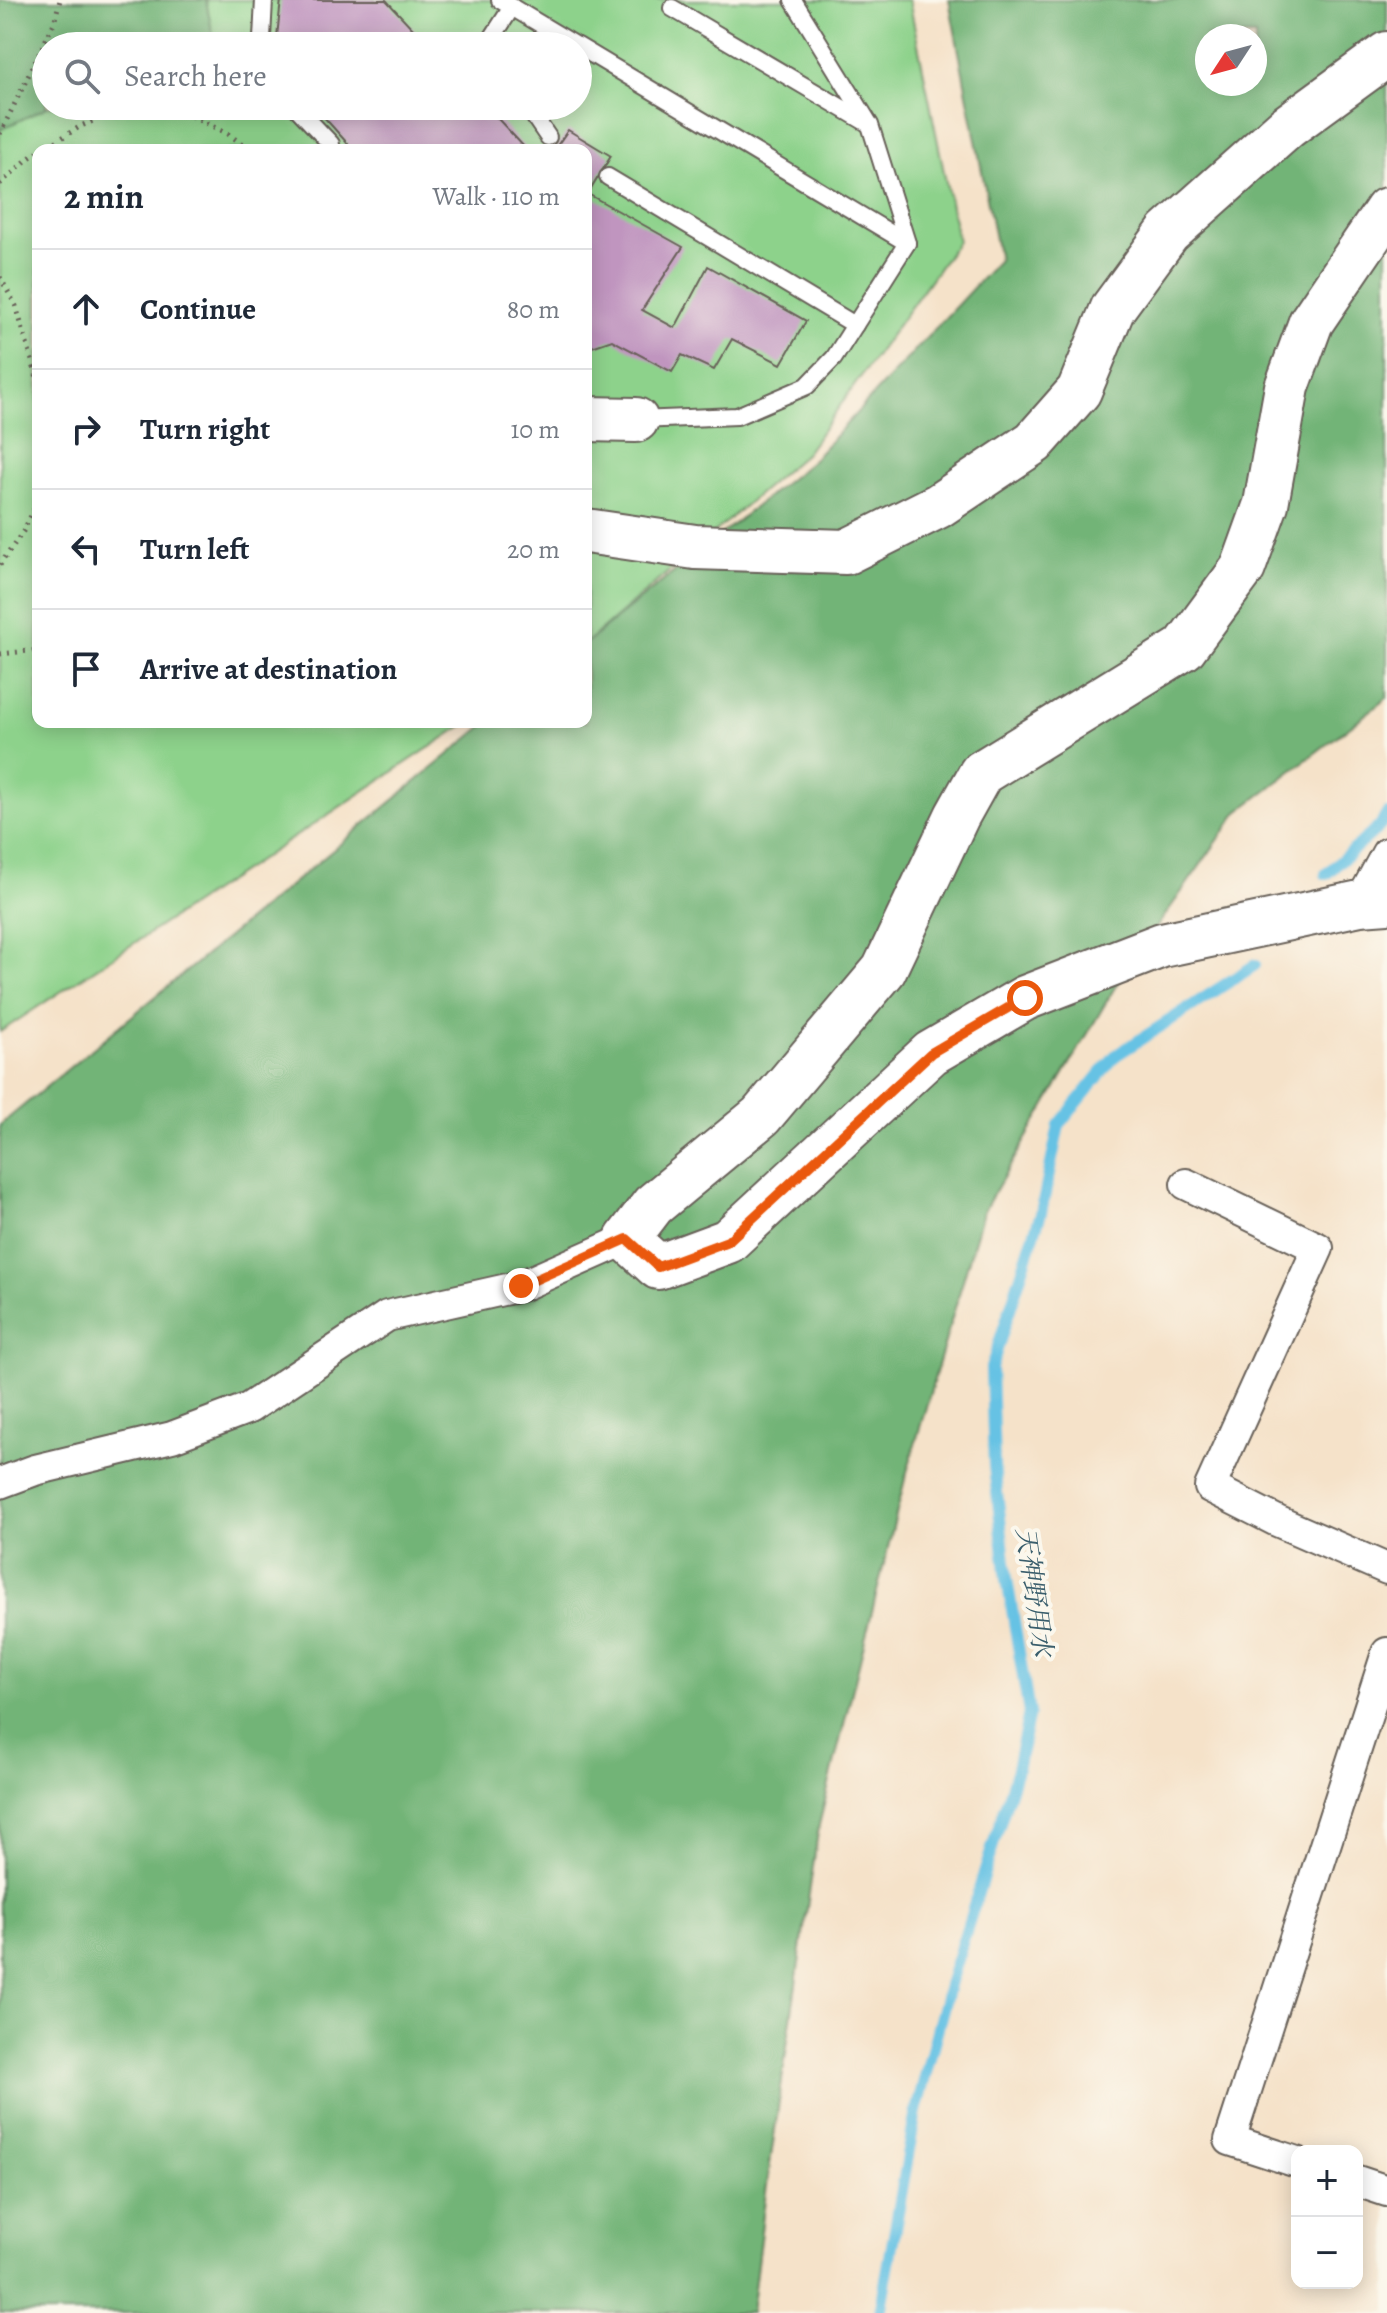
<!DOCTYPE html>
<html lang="en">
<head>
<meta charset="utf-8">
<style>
  :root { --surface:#fff; --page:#f6f6f7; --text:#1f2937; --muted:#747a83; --line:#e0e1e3 }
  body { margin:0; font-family:Alegreya,"Noto Serif JP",serif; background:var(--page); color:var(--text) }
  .controls { position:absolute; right:24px; bottom:24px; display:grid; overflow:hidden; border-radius:16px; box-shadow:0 4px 20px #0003 }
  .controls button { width:72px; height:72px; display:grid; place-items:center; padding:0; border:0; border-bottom:2px solid var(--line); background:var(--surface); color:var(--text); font:40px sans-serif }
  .compass { position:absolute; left:1195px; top:24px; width:72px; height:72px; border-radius:50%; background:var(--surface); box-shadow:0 4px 20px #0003; rotate:234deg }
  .stop { position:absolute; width:24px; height:24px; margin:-18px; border:6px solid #ea580c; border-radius:50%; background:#fff }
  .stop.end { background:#ea580c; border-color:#fff; box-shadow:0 2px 8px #0008 }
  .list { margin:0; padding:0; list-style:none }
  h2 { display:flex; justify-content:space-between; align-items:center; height:104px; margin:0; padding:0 32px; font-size:34px }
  h2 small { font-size:26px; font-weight:400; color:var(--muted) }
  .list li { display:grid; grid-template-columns:52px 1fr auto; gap:24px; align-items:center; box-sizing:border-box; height:120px; padding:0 32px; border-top:2px solid var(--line) }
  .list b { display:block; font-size:30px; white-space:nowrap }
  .list em { font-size:26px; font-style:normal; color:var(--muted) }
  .icon { flex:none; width:44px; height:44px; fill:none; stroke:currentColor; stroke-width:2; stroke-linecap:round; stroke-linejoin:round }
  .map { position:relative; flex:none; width:1387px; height:2313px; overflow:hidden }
  .search { position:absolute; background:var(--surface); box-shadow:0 4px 20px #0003; left:32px; top:32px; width:560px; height:88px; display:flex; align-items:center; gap:20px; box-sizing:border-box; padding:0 28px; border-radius:44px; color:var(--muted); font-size:30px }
  .panel { position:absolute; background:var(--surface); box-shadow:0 4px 20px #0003; left:32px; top:144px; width:560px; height:584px; border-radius:16px }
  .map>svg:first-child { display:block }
  .green { fill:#8dd28b; stroke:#547754; stroke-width:2; fill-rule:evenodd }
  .forest { fill:#72b477; stroke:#47684a; stroke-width:2; fill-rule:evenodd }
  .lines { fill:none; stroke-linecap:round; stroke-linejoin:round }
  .stream { stroke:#66c2e4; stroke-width:12 }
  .building { fill:#c095bf }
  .lane-casing { stroke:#686159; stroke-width:20 }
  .street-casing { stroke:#686159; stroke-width:34 }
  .secondary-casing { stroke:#686159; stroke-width:48 }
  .path { stroke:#686159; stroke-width:5; stroke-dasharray:2 6; stroke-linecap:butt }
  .lane { stroke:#fff; stroke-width:16 }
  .street { stroke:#fff; stroke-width:30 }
  .secondary { stroke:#fff; stroke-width:44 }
  .route { stroke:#ea580c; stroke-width:10 }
  .labels { text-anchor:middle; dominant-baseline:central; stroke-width:8; stroke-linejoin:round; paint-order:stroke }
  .water-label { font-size:26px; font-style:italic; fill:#3a5e6c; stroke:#fbf7ec }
</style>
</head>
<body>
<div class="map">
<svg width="1387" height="2313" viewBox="0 0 1387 2313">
  <rect width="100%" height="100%" fill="#fbf7ec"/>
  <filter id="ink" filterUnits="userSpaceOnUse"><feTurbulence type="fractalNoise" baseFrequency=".0125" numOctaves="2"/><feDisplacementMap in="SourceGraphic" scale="16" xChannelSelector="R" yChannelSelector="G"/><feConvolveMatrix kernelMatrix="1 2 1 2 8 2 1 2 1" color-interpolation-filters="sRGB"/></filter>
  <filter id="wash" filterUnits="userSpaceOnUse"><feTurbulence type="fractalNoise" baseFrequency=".006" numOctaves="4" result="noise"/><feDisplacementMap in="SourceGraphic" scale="32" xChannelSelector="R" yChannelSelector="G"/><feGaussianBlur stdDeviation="1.8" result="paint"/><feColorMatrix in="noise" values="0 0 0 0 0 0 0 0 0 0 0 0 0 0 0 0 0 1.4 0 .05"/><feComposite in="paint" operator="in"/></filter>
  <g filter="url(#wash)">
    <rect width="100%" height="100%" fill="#f5e2c9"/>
    <!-- green -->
    <path class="green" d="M 0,0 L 909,0 L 958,241 L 806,453 L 586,643 L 586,150 L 38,150 L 38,722 L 468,722 L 0,1032 ZM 46,46 L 578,46 L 578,106 L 46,106 Z"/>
    <!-- forest -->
    <g class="forest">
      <path d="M 0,0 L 206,0 L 212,31 L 219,46 L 46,46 L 46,106 L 49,106 L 0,130 Z"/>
      <path d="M 949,0 L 1387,0 L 1387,698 L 1238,812 L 1118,982 L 983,1212 L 905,1479 L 819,1825 L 765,2199 L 751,2313 L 0,2313 L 0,1125 L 488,722 L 586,722 L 586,643 L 812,461 L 999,260 ZM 1207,36 L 1255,36 L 1255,84 L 1207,84 Z"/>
    </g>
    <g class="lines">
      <!-- stream -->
      <g class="stream">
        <path d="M 1326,874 L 1380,826 L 1387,814"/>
        <path d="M 880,2313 L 916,2111 L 950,1982 L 1017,1769 L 1029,1713 L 1007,1579 L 994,1466 L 991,1368 L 1041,1213 L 1059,1125 L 1115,1056 L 1255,965"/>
      </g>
    </g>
    <g id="blocks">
      <!-- building -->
      <g class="building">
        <path d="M 281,0 L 386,0 L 429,46 L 276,46 Z"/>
        <path d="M 314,106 L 486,106 L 527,150 L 342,150 L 348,144 Z"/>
        <path d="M 568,130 L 611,156 L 588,194 L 683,247 L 642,310 L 675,328 L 708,266 L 806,321 L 781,364 L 732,339 L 714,370 L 682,355 L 672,372 L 612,340 L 586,349 L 586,150 L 554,150 Z"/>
      </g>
    </g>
  </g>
  <g filter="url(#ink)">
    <use href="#blocks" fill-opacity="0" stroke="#686159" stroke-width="2"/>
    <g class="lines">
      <!-- lane casing -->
      <g class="lane-casing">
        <g id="lane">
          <path d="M 500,0 L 577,46"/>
          <path d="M 793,0 L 870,125 L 907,243"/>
          <path d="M 672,8 L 869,124"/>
          <path d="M 264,46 L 262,38 L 264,0"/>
          <path d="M 487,46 L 512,7"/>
          <path d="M 578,46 L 907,243 L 834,358 L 807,386 L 737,416 L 638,420"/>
          <path d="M 295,106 L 331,144"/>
          <path d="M 527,106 L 548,137"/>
          <path d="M 608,177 L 855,325"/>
        </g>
      </g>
      <!-- street casing -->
      <g class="street-casing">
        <g id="street">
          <path d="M 1360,903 L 1387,853"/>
          <path d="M 1186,1184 L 1318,1248 L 1210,1487 L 1277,1521 L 1387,1569"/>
          <path d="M 0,1483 L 35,1470 L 172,1437 L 249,1408 L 387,1316 L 521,1286 L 627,1239"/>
          <path d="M 1297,2162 L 1230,2140 L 1387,1653"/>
          <path d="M 1357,2181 L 1387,2191"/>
        </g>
      </g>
      <!-- secondary casing -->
      <g class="secondary-casing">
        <g id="secondary">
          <path d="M 1387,210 L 1311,322 L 1287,387 L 1266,504 L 1243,568 L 1184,648 L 981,773 L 957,816 L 884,970 L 761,1116 L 653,1205 L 627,1239 L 658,1267 L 728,1241 L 931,1053 L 1025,998 L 1162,945 L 1360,903 L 1387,901"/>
          <path d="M 586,419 L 636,420"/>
          <path d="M 586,531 L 695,547 L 846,552 L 938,506 L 1034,442 L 1079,391 L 1113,308 L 1168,233 L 1287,127 L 1387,54"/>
        </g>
      </g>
      <!-- path -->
      <g class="path">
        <path d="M 138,106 L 171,106 L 228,134 L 251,150"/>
        <path d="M 0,134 L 54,23 L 60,0"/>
        <path d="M 42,150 L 81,126 L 129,106"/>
        <path d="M 0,184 L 29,158 L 38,152"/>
        <path d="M 0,277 L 16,306 L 38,381"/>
        <path d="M 0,565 L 24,530 L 38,501"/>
        <path d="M 0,654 L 38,650"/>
      </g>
      <!-- lane -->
      <use href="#lane" class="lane"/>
      <!-- street -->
      <use href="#street" class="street"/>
      <!-- secondary -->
      <use href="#secondary" class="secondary"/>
    </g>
  </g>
  <g class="lines" filter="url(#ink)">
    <!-- route -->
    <path class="route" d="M 521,1286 L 627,1239 L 658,1267 L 728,1241 L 931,1053 L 1025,998"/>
  </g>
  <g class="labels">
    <!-- water labels -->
    <g class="water-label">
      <text transform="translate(1034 1592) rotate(82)">天神野用水</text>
    </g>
  </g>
</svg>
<div class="controls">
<button>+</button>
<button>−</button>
</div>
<svg class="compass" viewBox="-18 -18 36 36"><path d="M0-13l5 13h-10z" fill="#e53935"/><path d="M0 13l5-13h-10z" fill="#747a83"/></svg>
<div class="stop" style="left:1025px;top:998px"></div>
<div class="stop end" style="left:521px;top:1286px"></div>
<div class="search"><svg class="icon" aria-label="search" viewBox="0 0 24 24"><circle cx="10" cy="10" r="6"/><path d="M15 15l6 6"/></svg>Search here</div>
<section class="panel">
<h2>2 min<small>Walk · 110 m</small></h2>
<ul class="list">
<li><svg class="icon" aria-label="ahead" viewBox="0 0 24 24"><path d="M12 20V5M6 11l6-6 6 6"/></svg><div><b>Continue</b></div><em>80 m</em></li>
<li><svg class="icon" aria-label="right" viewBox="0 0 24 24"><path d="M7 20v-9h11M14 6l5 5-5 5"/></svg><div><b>Turn right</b></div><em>10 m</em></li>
<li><svg class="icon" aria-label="left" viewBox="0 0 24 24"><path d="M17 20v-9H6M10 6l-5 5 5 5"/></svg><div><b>Turn left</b></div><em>20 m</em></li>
<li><svg class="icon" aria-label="arrive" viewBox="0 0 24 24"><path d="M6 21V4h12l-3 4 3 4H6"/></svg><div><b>Arrive at destination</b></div></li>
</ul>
</section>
</div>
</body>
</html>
